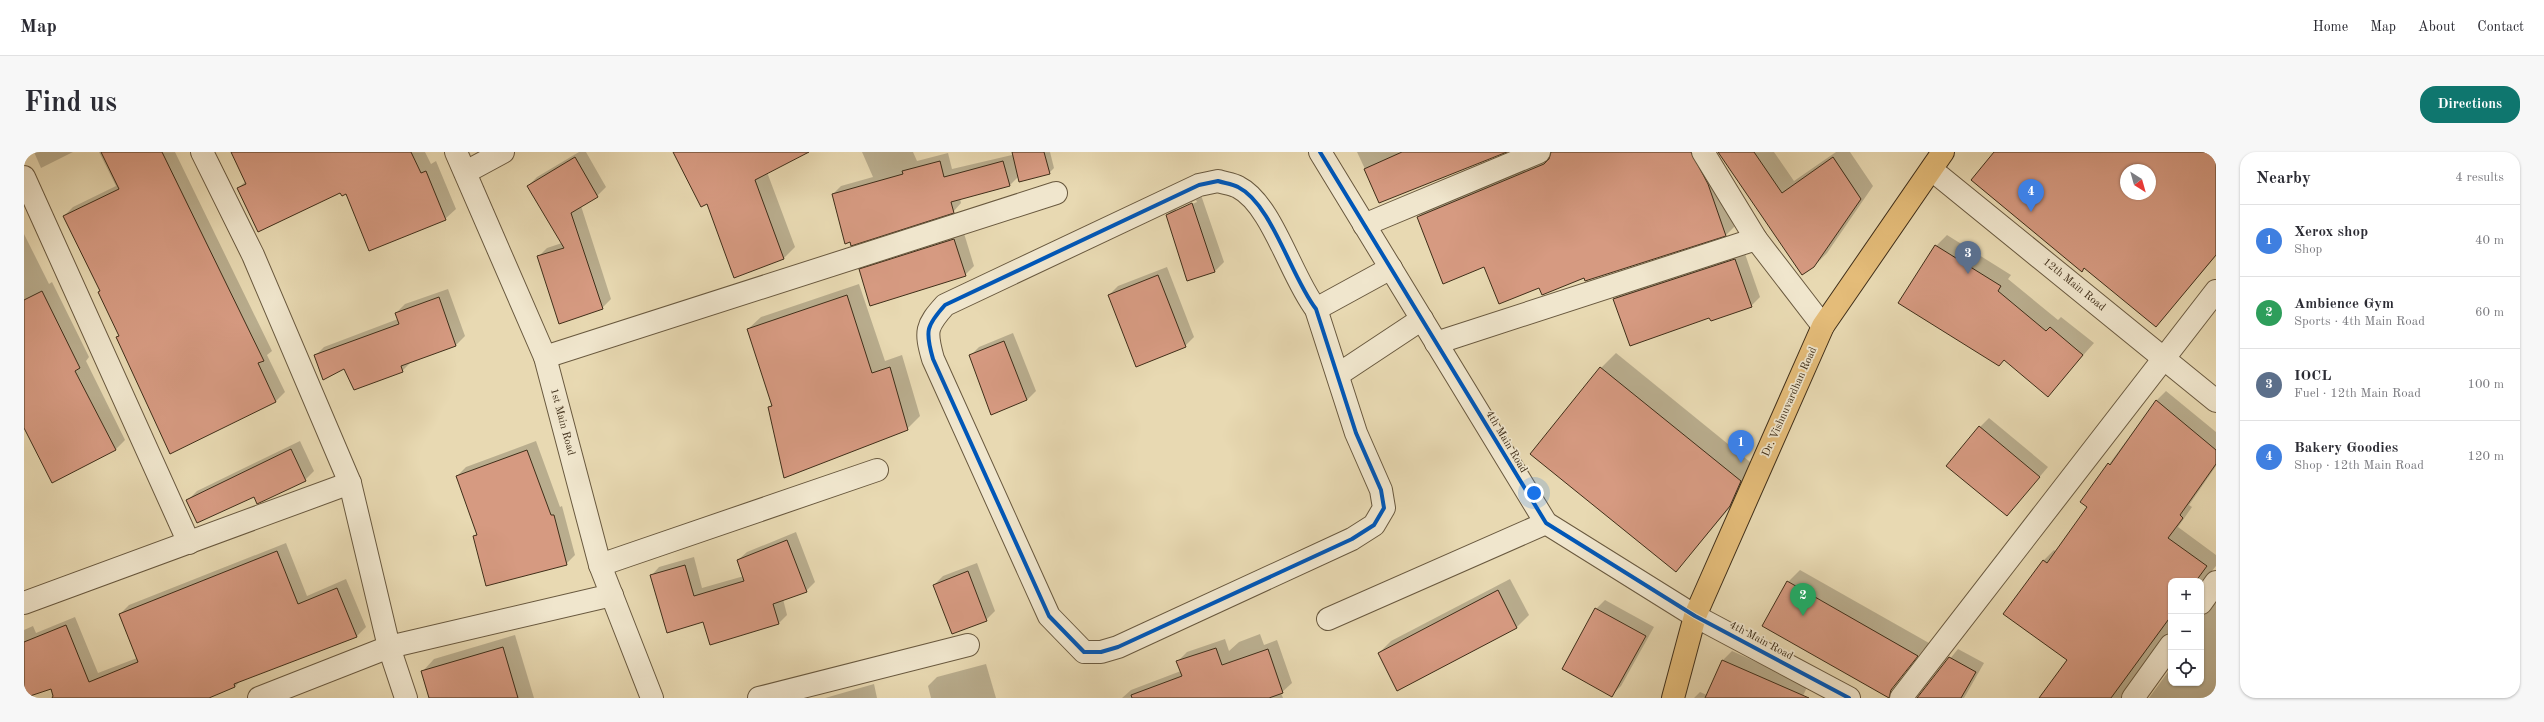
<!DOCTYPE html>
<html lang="en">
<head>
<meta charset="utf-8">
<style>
  :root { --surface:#fff; --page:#f7f7f7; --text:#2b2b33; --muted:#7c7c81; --line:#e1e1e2; --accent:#0f766e }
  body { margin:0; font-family:"Old Standard TT",serif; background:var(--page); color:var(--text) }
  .controls { position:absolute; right:12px; bottom:12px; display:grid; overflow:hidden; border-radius:8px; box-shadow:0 1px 3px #0004 }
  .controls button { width:36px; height:36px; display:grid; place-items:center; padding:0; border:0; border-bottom:1px solid var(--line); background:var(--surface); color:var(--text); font:20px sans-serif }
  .compass { position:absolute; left:2096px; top:12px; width:36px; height:36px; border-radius:50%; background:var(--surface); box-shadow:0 1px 3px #0004; rotate:143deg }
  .you { position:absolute; left:1510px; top:341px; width:14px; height:14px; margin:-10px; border:3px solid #fff; border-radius:50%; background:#1a73e8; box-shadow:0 0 0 6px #1a73e833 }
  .badge { display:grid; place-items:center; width:26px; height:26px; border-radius:50%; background:var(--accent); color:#fff; font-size:13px; font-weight:700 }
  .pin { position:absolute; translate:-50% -33px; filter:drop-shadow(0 1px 2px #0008) }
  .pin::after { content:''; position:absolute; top:21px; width:14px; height:12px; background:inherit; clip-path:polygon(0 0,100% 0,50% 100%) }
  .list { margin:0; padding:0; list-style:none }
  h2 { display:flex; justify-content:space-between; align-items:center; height:52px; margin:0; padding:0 16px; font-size:17px }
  h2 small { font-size:13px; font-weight:400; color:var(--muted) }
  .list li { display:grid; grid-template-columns:26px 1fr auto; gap:12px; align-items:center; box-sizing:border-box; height:72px; padding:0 16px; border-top:1px solid var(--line) }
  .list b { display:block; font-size:15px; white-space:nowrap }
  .list p { margin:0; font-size:13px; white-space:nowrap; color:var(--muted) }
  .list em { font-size:13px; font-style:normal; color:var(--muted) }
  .icon { flex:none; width:22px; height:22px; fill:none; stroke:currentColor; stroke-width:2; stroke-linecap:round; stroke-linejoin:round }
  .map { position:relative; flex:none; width:2192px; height:546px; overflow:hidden; border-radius:16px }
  header { display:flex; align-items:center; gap:24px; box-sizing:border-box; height:56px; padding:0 20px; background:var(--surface); border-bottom:1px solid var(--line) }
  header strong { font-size:19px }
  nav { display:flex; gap:22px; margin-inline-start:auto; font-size:14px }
  .intro { display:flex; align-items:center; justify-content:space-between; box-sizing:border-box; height:96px; padding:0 24px }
  h1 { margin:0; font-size:28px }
  .button { padding:10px 18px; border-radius:16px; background:var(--accent); color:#fff; font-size:14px; font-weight:700 }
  main { display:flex; gap:24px; padding:0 24px }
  aside { flex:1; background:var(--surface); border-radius:16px; box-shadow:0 1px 3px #0004 }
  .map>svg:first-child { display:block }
  .shadow { fill:#0003; fill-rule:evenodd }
  .building { fill:#d69a81; stroke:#3f2e19; fill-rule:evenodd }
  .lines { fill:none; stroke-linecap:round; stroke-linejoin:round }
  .minor-casing { stroke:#69593f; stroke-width:24 }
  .major-casing { stroke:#3f2e19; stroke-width:24 }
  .minor { stroke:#f0e6cd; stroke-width:22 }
  .major { stroke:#e4bc79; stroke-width:22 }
  .cycleway-casing { stroke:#f0e6cd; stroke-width:6 }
  .cycleway { stroke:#0057b8; stroke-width:4 }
  .labels { text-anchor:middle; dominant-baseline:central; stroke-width:3.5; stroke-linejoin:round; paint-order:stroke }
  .street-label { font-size:11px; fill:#3f2e19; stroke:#f0e6cd }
</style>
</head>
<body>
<header>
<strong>Map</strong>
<nav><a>Home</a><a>Map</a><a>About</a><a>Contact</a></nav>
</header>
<div class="intro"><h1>Find us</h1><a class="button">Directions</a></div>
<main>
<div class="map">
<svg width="2192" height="546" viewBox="0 0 2192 546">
  <rect width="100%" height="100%" fill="#e8d9b2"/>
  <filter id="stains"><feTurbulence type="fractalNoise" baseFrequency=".005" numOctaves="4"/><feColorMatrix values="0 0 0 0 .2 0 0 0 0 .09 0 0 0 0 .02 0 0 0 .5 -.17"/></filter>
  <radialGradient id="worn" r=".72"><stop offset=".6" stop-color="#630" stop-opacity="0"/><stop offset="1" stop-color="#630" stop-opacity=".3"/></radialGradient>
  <!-- shadow -->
  <g class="shadow">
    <path d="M 10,0 L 49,0 L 17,16 Z"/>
    <path d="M 75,0 L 151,0 L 248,199 L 243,203 L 261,240 L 252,249 L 146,301 L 93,185 L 96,183 L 77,139 L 40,64 L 49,55 L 92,34 Z"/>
    <path d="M 208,0 L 401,0 L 407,12 L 412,9 L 432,57 L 421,67 L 317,40 L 214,36 L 222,29 Z"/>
    <path d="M 555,0 L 562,0 L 582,35 L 573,44 L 557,54 L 587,147 L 578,156 L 514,105 L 523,96 L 538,91 L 504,34 L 513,25 Z"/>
    <path d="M 650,0 L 775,0 L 743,20 L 771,95 L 759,107 L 684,51 Z"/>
    <path d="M 838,0 L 889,0 L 893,9 L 924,1 L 928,17 L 988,3 L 991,0 L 1026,0 L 1030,16 L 1025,21 L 995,24 L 986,33 L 936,46 L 937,51 L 929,60 L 809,42 L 817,34 L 849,25 Z"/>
    <path d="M 1333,0 L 1480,0 L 1356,49 Z"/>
    <path d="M 1528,0 L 1679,0 L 1693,23 L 1711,74 L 1702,83 L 1561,128 L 1560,125 L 1516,134 L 1461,114 L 1394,65 L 1403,56 L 1527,4 Z"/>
    <path d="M 1694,0 L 1750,0 L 1770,29 L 1812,0 L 1826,0 L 1849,34 L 1803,101 L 1790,114 Z"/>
    <path d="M 1972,0 L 2192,0 L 2192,104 L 2132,174 ZM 2102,18 L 2126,18 L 2126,42 L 2102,42 Z"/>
    <path d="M 1177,43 L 1200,110 L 1191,119 L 1143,63 L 1152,54 ZM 1172,48 L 1173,50 L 1152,59 L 1152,57 Z"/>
    <path d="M 939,78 L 950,114 L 941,123 L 836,118 L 845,109 Z"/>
    <path d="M 0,82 L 25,132 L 28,130 L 65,205 L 62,209 L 101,288 L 91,298 L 0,274 Z"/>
    <path d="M 1923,83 L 1987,123 L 1984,127 L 2034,168 L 2037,165 L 2070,191 L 2024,243 L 1980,207 L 1875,151 L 1912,94 Z"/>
    <path d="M 1720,99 L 1736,145 L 1727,154 L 1686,164 L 1590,147 L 1599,138 Z"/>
    <path d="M 1143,115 L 1170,185 L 1161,194 L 1085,143 L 1094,134 Z"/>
    <path d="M 835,132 L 861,209 L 878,203 L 896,264 L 883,277 L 745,255 L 749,252 L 724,177 L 737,165 Z"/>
    <path d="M 424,137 L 441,184 L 432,193 L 387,210 L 378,219 L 321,216 L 291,204 L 300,195 L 374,167 L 372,161 L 381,152 Z"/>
    <path d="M 989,181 L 1012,239 L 1003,248 L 946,204 L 955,195 Z"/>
    <path d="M 1592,201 L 1731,314 L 1720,339 L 1652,419 L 1577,216 Z"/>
    <path d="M 2142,239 L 2192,280 L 2192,314 L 2165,353 L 2168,355 L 2154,375 L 2192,403 L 2192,414 L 2177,432 L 2177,429 L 2147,429 L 2147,480 L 2141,482 L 2106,534 L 2112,546 L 2016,546 L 2044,508 L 1981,462 L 2020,408 L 2030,398 L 2032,400 L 2064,355 L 2057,350 L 2132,249 Z"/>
    <path d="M 1965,266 L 2024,315 L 1983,363 L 1956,275 Z"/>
    <path d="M 276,289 L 290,319 L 281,328 L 230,343 L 164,348 L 173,339 Z"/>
    <path d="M 512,289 L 536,355 L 538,354 L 551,403 L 542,412 L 450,384 L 453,382 L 433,324 L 442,315 Z"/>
    <path d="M 772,380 L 791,430 L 782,439 L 759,447 L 763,463 L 755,471 L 687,492 L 680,468 L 627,424 L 635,415 L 670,405 L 678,436 L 720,424 L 714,408 L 723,400 Z"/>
    <path d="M 262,391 L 283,444 L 322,427 L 342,475 L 333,484 L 217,528 L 211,535 L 181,546 L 31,546 L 27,536 L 0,546 L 0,478 L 9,474 L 12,481 L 51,465 L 74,521 L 113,506 L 96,462 L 105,453 Z"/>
    <path d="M 953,411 L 971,459 L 962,468 L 910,433 L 919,424 Z"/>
    <path d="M 1776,418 L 1905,491 L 1868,535 L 1764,430 Z"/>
    <path d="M 1486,427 L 1505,463 L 1493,475 L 1374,537 L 1355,501 L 1367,489 Z"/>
    <path d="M 2177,446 L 2187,454 L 2192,451 L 2192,546 L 2125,546 L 2147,516 L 2147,531 L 2177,531 Z"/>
    <path d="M 1581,448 L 1630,475 L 1597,534 L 1588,543 L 1572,457 Z"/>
    <path d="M 1236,482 L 1240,493 L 1253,488 L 1268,531 L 1257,541 L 1259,546 L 1098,546 L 1107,538 L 1157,519 L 1154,509 L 1163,500 L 1201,487 L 1205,499 L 1215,490 Z"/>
    <path d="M 491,483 L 510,546 L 406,546 L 398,520 L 410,507 Z"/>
    <path d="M 1934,497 L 1960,511 L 1940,546 L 1894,546 Z"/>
    <path d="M 1708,499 L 1784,533 L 1778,546 L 1670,546 L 1676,540 L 1683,543 L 1699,508 Z"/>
    <path d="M 962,512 L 972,546 L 907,546 L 904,534 L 913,525 Z"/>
    <path d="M 850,532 L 853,546 L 801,546 Z"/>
  </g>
  <!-- building -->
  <g class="building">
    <path d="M 77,0 L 138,0 L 240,209 L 234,211 L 252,250 L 146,302 L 92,185 L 95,184 L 74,140 L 76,139 L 39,64 L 95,37 Z"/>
    <path d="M 207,0 L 387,0 L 397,21 L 402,19 L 422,68 L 345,99 L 322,42 L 318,44 L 316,41 L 234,80 L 213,36 L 222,32 Z"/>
    <path d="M 649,0 L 785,0 L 731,28 L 760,107 L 710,126 L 683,52 L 677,55 Z"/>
    <path d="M 988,0 L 1020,0 L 1026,22 L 995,30 Z"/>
    <path d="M 1378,0 L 1483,0 L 1355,51 L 1340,17 Z"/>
    <path d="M 1527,0 L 1667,0 L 1684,32 L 1702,84 L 1561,129 L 1560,126 L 1518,143 L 1515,136 L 1475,152 L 1460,115 L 1419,132 L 1393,65 L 1520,12 L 1525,7 Z"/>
    <path d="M 1694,0 L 1730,0 L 1758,41 L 1809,5 L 1837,47 L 1790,115 L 1778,123 Z"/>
    <path d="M 1970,0 L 2192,0 L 2192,103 L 2132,175 L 2060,116 L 2058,120 L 1947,28 ZM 2102,18 L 2126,18 L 2126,42 L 2102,42 Z"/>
    <path d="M 551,5 L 574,45 L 547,61 L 579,157 L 535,172 L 513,104 L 540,96 L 503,34 Z"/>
    <path d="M 916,9 L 920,25 L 979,9 L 986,34 L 927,50 L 930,61 L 827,94 L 826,90 L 821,92 L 808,42 L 879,22 L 878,19 Z"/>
    <path d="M 1168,51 L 1191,120 L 1163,129 L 1142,63 Z"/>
    <path d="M 930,87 L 942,124 L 846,154 L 835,117 Z"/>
    <path d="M 1911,93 L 1977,134 L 1974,139 L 2022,179 L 2026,175 L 2059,203 L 2024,245 L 1980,208 L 1975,214 L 1874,151 Z"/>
    <path d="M 1711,107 L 1728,155 L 1687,169 L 1685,166 L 1606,194 L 1589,147 Z"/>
    <path d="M 1134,123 L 1162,195 L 1112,215 L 1084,143 Z"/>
    <path d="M 18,139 L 56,216 L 51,219 L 92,298 L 28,331 L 0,276 L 0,148 Z"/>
    <path d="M 823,143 L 848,221 L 866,215 L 884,278 L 760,326 L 744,255 L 748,254 L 723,177 Z"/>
    <path d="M 415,145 L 432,194 L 377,214 L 379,220 L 330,238 L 320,217 L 299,228 L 290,203 L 375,172 L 371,161 Z"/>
    <path d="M 980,189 L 1003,248 L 967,263 L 945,203 Z"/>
    <path d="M 1576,215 L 1717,329 L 1706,354 L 1652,420 L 1506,302 Z"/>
    <path d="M 2132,248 L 2192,298 L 2192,312 L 2156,363 L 2159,366 L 2144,386 L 2183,414 L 2172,429 L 2147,429 L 2147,464 L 2087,546 L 2015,546 L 2043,508 L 1979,462 L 2019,408 L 2023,411 L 2063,355 L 2056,350 L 2084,311 L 2086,313 Z"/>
    <path d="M 1955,274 L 2016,325 L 1983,364 L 1922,314 Z"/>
    <path d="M 267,297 L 282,329 L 233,352 L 230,345 L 173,371 L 162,348 Z"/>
    <path d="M 503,298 L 527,363 L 530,363 L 543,413 L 462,434 L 449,384 L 453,383 L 432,324 Z"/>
    <path d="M 763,388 L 783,440 L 749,452 L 755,472 L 686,493 L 679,470 L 643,481 L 626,423 L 661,413 L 670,444 L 720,429 L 713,408 Z"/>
    <path d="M 253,399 L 274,452 L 313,436 L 333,485 L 210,532 L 211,535 L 185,546 L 28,546 L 29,544 L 27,537 L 0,546 L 0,490 L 42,473 L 65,530 L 114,510 L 95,462 Z"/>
    <path d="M 944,419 L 963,469 L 928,482 L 909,433 Z"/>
    <path d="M 1763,429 L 1894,504 L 1867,538 L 1865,546 L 1738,474 Z"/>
    <path d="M 1474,438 L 1493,476 L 1373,539 L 1354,501 Z"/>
    <path d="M 1571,456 L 1622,484 L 1588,545 L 1538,517 Z"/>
    <path d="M 479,495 L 494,546 L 405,546 L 397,519 Z"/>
    <path d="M 1192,496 L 1198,513 L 1244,497 L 1259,541 L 1245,546 L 1108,546 L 1107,543 L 1158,524 L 1152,509 Z"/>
    <path d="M 1925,505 L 1952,520 L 1937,546 L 1893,546 Z"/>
    <path d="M 1698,508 L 1785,546 L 1681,546 Z"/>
  </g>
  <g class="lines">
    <!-- minor casing -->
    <g class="minor-casing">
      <g id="minor">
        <path d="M 178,0 L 229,103 L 326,331 L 365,495 L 382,546"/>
        <path d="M 432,0 L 521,205 L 576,413 L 628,546"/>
        <path d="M 1296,0 L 1522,371 L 1671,464 L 1825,546"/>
        <path d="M 1679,0 L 1732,87 L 1799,174"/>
        <path d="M 1908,18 L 2192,249"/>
        <path d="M 442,20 L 479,0"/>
        <path d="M 0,25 L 165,391"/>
        <path d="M 1194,29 C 1200,31 1209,32 1214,35 C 1248,52 1267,125 1292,157 L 1332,281 L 1357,338 L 1360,356 L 1350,373 L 1328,387 L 1094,495 L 1077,500 L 1060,500 L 1025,464 L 909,207 C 901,179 902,174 921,153 L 1175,33 Z"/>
        <path d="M 1340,73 L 1515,0"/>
        <path d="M 1292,157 L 1367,116"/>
        <path d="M 1412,191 L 1732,87"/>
        <path d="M 521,205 L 1032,41"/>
        <path d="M 1315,222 L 1398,167"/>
        <path d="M 576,413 L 853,318"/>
        <path d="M 0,451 L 326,331"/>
        <path d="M 2177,451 L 2192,430"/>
        <path d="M 1304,467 L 1522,371"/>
        <path d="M 235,546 L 365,495 L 588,443"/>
        <path d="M 735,546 L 944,493"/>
        <path d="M 1877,546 L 2192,139"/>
        <path d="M 2109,546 L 2147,493"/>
      </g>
    </g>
    <!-- major casing -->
    <g class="major-casing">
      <path id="major" d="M 1649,546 L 1671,464 L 1799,174 L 1919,0"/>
    </g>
    <!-- minor -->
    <use href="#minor" class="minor"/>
    <!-- major -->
    <use href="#major" class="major"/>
    <!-- cycleway casing -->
    <g class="cycleway-casing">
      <g id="cycleway">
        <path d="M 1296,0 L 1522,371 L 1671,464 L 1825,546"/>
        <path d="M 1194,29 C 1200,31 1209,32 1214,35 C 1248,52 1267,125 1292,157 L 1332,281 L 1357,338 L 1360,356 L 1350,373 L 1328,387 L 1094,495 L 1077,500 L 1060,500 L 1025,464 L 909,207 C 901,179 902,174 921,153 L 1175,33 Z"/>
      </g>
    </g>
    <!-- cycleway -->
    <use href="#cycleway" class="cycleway"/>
  </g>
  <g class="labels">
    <!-- street labels -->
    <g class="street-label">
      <text transform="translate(2050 133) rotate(39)">12th Main Road</text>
      <text transform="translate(1766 250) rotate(-66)">Dr. Vishnuvardhan Road</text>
      <text transform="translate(538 270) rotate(75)">1st Main Road</text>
      <text transform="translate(1482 290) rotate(59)">4th Main Road</text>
      <text transform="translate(1737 489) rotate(28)">4th Main Road</text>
    </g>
  </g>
  <rect width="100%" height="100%" filter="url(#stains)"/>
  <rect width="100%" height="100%" fill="url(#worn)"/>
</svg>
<div class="controls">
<button>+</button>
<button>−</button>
<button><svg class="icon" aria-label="locate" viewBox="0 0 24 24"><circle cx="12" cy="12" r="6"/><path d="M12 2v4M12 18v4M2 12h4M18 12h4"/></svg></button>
</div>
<svg class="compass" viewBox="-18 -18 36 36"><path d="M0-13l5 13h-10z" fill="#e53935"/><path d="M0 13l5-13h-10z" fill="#7c7c81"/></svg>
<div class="you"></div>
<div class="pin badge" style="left:1717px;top:311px;background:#3f7fe0">1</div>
<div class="pin badge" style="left:1779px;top:464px;background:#2e9e5b">2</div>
<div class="pin badge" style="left:1944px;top:122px;background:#5c6f8a">3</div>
<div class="pin badge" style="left:2007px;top:60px;background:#3f7fe0">4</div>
</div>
<aside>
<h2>Nearby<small>4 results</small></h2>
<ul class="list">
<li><span class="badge" style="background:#3f7fe0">1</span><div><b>Xerox shop</b><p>Shop</p></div><em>40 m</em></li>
<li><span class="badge" style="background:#2e9e5b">2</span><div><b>Ambience Gym</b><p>Sports · 4th Main Road</p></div><em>60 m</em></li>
<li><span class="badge" style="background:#5c6f8a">3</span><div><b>IOCL</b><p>Fuel · 12th Main Road</p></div><em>100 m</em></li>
<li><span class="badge" style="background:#3f7fe0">4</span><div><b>Bakery Goodies</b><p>Shop · 12th Main Road</p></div><em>120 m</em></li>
</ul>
</aside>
</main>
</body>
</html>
